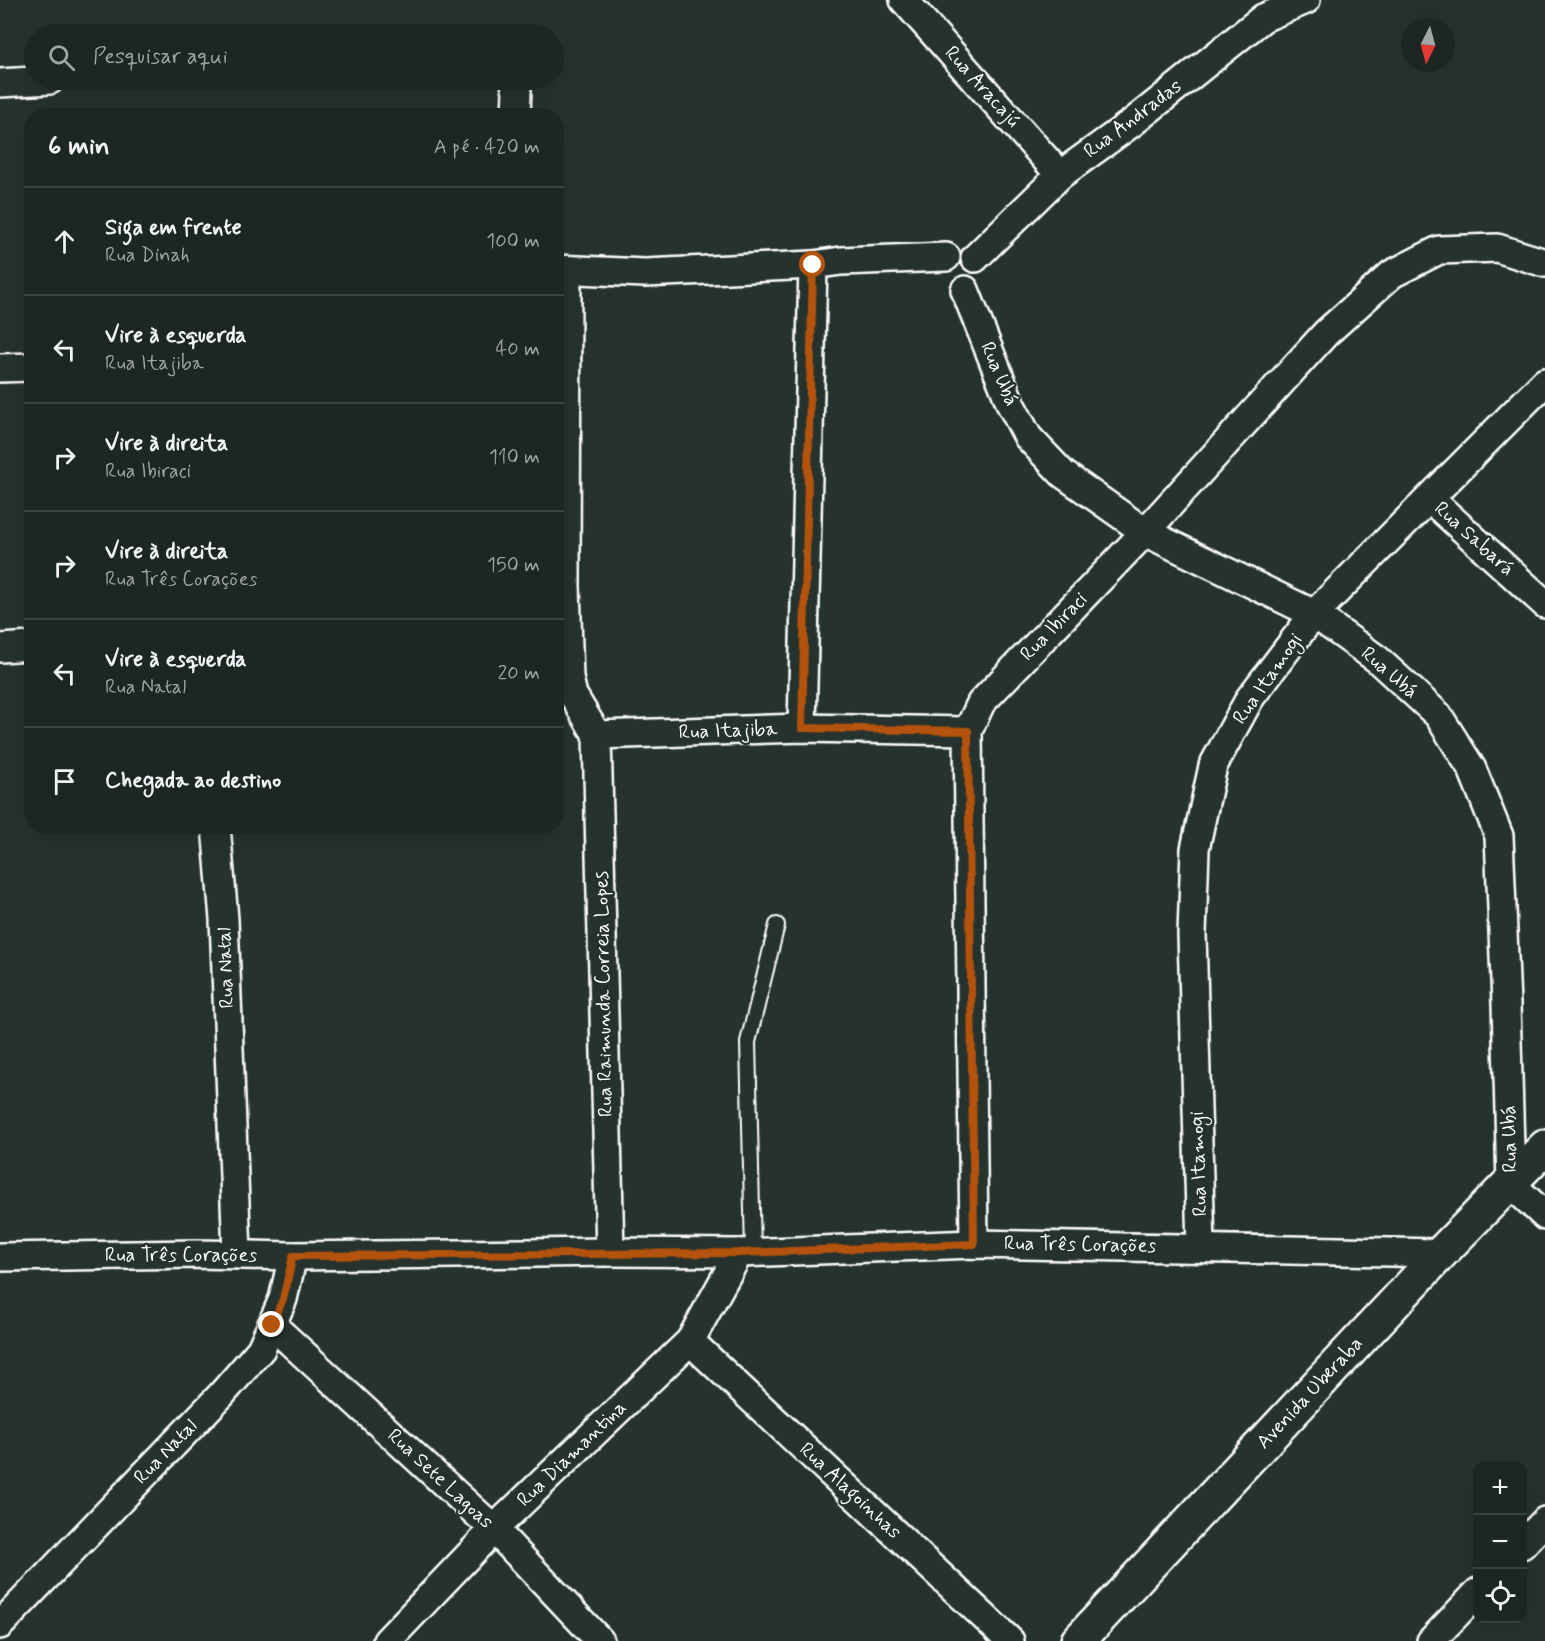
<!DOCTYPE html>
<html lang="pt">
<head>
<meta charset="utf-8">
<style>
  :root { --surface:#1c2622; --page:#29322f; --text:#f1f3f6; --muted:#a0a5a5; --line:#3a4340 }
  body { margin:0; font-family:Mynerve,sans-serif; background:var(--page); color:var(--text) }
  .controls { position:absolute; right:18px; bottom:18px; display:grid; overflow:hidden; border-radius:12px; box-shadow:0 6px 24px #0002 }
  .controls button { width:54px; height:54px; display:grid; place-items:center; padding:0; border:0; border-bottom:2px solid var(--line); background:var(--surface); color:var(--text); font:30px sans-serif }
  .compass { position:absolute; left:1401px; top:18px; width:54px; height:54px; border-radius:50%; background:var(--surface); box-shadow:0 6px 24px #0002; rotate:186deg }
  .stop { position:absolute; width:18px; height:18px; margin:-14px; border:4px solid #b45309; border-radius:50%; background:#fff }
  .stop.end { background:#b45309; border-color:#fff; box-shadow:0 2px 6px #0008 }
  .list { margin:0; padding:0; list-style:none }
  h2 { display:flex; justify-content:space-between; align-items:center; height:78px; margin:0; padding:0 24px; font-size:26px }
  h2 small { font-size:20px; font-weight:400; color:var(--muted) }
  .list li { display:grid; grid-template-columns:39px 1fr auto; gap:18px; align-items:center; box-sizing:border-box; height:108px; padding:0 24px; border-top:2px solid var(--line) }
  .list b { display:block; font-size:22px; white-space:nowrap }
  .list p { margin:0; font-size:20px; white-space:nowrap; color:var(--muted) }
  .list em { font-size:20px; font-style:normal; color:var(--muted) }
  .icon { flex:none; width:33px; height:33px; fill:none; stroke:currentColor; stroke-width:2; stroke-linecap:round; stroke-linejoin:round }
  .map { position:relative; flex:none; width:1545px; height:1641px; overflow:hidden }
  .search { position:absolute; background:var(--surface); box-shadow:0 6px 24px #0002; left:24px; top:24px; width:540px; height:66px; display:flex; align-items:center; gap:15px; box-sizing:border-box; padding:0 21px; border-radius:33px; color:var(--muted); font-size:22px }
  .panel { position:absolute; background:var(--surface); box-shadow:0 6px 24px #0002; left:24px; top:108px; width:540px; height:726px; border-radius:24px }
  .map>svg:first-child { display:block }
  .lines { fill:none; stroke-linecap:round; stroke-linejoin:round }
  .service-casing { stroke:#fff; stroke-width:18 }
  .minor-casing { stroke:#fff; stroke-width:32 }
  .tertiary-casing { stroke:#fff; stroke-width:38 }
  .path { stroke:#fff; stroke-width:4; stroke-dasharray:4.5 4.5; stroke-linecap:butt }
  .service { stroke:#26332d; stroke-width:14 }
  .minor { stroke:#26332d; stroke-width:27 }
  .tertiary { stroke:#26332d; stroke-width:33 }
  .route { stroke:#b45309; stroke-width:8 }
  .labels { text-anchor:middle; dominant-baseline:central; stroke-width:4.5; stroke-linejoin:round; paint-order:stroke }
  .street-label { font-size:20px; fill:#fff; stroke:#26332d }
</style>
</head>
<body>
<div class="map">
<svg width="1545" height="1641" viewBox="0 0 1545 1641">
  <rect width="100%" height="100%" fill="#26332d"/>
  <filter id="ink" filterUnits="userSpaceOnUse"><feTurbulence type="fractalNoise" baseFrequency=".0167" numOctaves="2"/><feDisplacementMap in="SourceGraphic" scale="12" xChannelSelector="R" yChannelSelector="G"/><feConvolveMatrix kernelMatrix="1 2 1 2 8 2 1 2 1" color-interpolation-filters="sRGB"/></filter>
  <g filter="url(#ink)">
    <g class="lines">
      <!-- service casing -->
      <g class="service-casing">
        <path id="service" d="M 753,1252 L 748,1042 L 777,925"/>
      </g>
      <!-- minor casing -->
      <g class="minor-casing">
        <g id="minor">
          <path d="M 904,0 L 1060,175"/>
          <path d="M 514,80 L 517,91 L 516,116"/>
          <path d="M 0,83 L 50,80"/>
          <path d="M 975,258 L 1060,175 L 1133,122 L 1263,18 L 1306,0"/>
          <path d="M 556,269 L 645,273 L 813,265 L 841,261 L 946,257"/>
          <path d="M 567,270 L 566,586 L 569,678 L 573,695 L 597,735"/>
          <path d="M 965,290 L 1011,405 L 1028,437 L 1063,474 L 1145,532 L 1314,614 L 1377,659 L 1438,715 L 1472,769 L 1499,836 L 1506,1004 L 1511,1184 L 1545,1216"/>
          <path d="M 0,368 L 32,367"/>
          <path d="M 1430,499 L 1545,604"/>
          <path d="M 0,648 L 32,646"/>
          <path d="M 802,728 L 813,265"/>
          <path d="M 597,735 L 610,1252"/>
          <path d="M 597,735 L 802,728 L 968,731"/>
          <path d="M 216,826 L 224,919 L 237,1254"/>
          <path d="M 974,1244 L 968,731 L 981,703 L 1145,532 L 1326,333 L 1392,274 L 1439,250 L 1497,248 L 1545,263"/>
          <path d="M 1201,1247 L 1192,934 L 1195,849 L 1213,766 L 1250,698 L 1314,614 L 1545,382"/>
          <path d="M 0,1257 L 197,1254 L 293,1256 L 610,1252 L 739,1253 L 974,1244 L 1441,1253"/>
          <path d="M 272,1325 L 494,1529 L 600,1641"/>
          <path d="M 690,1341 L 1010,1641"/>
          <path d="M 1522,1545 L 1545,1521"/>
          <path d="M 0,1625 L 222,1394 L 261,1349 L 283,1299 L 293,1256"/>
          <path d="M 387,1641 L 494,1529 L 690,1341 L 739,1253"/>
          <path d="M 1431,1641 L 1478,1592"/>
        </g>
      </g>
      <!-- tertiary casing -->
      <g class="tertiary-casing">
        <path id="tertiary" d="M 1078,1641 L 1441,1253 L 1545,1147"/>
      </g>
      <!-- path -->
      <path class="path" d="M 30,395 L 32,415"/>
      <!-- service -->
      <use href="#service" class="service"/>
      <!-- minor -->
      <use href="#minor" class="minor"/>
      <!-- tertiary -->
      <use href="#tertiary" class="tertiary"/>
    </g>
  </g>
  <g class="lines" filter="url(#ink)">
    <!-- route -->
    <path class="route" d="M 272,1325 L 283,1299 L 293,1256 L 739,1253 L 974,1244 L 968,731 L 802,728 L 813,265"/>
  </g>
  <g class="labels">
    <!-- street labels -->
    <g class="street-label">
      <text transform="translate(982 87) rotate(48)">Rua Aracajú</text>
      <text transform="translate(1133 119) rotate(-37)">Rua Andradas</text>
      <text transform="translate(999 374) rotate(67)">Rua Ubá</text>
      <text transform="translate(1474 539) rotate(42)">Rua Sabará</text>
      <text transform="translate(1054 627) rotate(-46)">Rua Ibiraci</text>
      <text transform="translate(1389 673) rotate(41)">Rua Ubá</text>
      <text transform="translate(1268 679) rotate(-55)">Rua Itamogi</text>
      <text transform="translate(728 731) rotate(-2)">Rua Itajiba</text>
      <text transform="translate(226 968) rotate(-92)">Rua Natal</text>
      <text transform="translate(604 994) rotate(-91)">Rua Raimunda Correia Lopes</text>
      <text transform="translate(1510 1139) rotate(-91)">Rua Ubá</text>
      <text transform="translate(1199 1164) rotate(-92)">Rua Itamogi</text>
      <text transform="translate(1080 1245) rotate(1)">Rua Três Corações</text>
      <text x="181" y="1255">Rua Três Corações</text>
      <text transform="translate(1310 1393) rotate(-47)">Avenida Uberaba</text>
      <text transform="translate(166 1452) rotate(-46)">Rua Natal</text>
      <text transform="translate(572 1454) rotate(-44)">Rua Diamantina</text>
      <text transform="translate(440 1479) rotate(43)">Rua Sete Lagoas</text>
      <text transform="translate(850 1491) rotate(43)">Rua Alagoinhas</text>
    </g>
  </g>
</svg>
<div class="controls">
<button>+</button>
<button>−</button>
<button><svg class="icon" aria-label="locate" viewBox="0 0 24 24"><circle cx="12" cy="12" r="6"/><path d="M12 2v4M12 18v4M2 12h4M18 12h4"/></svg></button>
</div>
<svg class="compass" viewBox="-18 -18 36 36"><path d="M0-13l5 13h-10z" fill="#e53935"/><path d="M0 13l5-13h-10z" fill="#a0a5a5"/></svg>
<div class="stop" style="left:813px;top:265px"></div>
<div class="stop end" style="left:272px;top:1325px"></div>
<div class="search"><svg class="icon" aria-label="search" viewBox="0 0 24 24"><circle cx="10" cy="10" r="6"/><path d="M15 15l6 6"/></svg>Pesquisar aqui</div>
<section class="panel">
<h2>6 min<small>A pé · 420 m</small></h2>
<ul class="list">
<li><svg class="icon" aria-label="ahead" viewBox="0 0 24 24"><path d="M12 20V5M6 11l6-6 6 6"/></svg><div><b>Siga em frente</b><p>Rua Dinah</p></div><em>100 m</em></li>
<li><svg class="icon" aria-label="left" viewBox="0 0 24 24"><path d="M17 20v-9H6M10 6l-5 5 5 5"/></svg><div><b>Vire à esquerda</b><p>Rua Itajiba</p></div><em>40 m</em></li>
<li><svg class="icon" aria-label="right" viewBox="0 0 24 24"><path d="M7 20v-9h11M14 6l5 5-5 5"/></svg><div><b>Vire à direita</b><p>Rua Ibiraci</p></div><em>110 m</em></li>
<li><svg class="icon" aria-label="right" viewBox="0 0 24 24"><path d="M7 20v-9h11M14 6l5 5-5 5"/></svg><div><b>Vire à direita</b><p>Rua Três Corações</p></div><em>150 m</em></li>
<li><svg class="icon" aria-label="left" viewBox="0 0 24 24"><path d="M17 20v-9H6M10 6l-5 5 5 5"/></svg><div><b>Vire à esquerda</b><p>Rua Natal</p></div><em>20 m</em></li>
<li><svg class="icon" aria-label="arrive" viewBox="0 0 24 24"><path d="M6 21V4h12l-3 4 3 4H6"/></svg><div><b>Chegada ao destino</b></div></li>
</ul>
</section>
</div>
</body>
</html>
